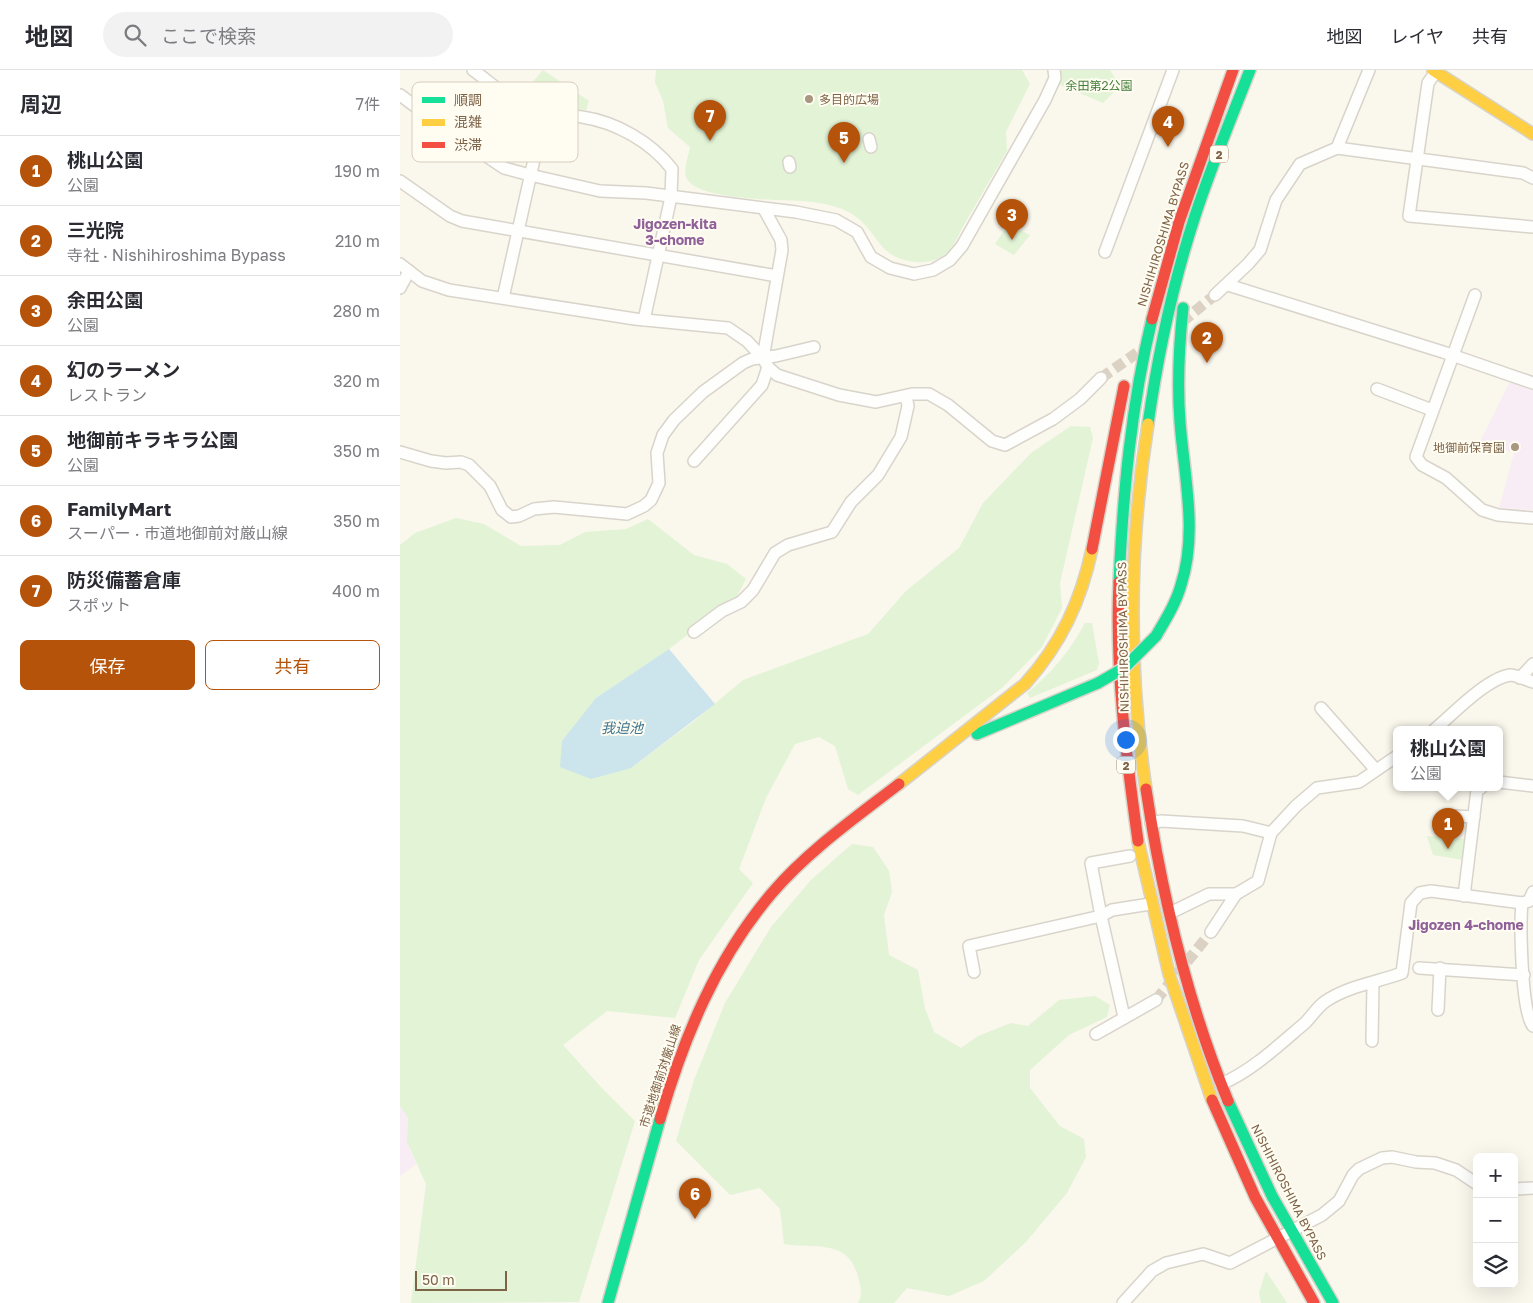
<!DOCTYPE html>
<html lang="ja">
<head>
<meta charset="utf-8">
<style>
  :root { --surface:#fff; --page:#f2f2f3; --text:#2b2b33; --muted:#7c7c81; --line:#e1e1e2; --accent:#b45309 }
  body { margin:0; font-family:"Golos Text","Noto Sans JP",sans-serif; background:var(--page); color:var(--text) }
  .controls { position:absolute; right:15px; bottom:15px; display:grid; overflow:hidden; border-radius:8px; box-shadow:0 5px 20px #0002 }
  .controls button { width:45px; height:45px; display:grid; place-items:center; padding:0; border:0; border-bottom:1px solid var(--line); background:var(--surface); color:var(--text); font:25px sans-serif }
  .scale { position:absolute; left:15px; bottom:12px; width:92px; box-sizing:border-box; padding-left:5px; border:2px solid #7d6348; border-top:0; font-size:14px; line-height:18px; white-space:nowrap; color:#7d6348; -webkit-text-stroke:4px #fffcf1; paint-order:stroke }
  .you { position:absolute; left:725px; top:669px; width:18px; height:18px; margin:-12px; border:4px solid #fff; border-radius:50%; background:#1a73e8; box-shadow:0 0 0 8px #1a73e833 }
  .badge { display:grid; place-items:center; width:32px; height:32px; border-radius:50%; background:var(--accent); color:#fff; font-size:16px; font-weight:700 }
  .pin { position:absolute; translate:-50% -41px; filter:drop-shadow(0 1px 2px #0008) }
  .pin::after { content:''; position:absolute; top:26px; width:18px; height:15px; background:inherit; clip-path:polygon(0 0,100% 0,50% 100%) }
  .popup { position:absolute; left:993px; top:656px; width:110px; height:65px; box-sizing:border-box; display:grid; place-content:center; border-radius:8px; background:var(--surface); filter:drop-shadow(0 1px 4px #0005); font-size:16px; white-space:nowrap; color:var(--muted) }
  .popup b { font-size:19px; color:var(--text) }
  .popup::after { content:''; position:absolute; left:50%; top:100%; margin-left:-10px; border:10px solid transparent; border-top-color:var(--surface) }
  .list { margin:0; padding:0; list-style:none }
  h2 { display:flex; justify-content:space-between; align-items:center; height:65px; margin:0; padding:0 20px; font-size:21px }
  h2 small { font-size:16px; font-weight:400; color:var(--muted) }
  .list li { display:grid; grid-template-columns:32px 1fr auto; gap:15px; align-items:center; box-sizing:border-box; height:70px; padding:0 20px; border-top:1px solid var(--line) }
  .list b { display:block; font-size:19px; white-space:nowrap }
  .list p { margin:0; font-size:16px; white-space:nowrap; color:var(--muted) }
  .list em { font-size:16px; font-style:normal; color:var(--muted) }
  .actions { display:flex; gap:10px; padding:15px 20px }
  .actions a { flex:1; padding:11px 0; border:1px solid var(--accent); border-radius:8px; text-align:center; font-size:18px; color:var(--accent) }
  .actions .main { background:var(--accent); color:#fff }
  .icon { flex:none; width:28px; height:28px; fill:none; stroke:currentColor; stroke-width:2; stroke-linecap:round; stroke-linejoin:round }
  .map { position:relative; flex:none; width:1133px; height:1233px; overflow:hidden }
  header { display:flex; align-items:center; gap:30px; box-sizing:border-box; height:70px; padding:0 25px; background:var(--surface); border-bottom:1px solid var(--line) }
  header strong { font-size:24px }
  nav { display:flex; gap:28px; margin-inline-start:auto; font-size:18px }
  .search { width:350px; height:45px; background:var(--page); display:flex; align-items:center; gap:12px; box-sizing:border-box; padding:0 18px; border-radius:28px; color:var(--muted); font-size:19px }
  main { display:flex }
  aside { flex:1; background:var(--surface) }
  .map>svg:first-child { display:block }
  .education { fill:#f8edf5 }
  .green { fill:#e2f3d6 }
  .water { fill:#cce4ec }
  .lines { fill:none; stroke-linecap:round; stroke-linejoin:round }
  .street-tunnel { stroke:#dbd2c4; stroke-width:11; stroke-dasharray:11 5.5; stroke-linecap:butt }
  .street-casing { stroke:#d9d4cb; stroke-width:14 }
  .fast-casing { stroke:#d8d3c8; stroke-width:14 }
  .slow-casing { stroke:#d8d3c8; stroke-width:14 }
  .jam-casing { stroke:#d8d3c8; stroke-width:14 }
  .street { stroke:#fefefc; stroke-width:11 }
  .fast { stroke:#16e098; stroke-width:11 }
  .slow { stroke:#ffcf43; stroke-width:11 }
  .jam { stroke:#f24e42; stroke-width:11 }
  .fast-bridge-casing { stroke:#dcd3ca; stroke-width:14; stroke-linecap:butt }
  .fast-bridge { stroke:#16e098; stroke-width:11 }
  .poi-dot { fill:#a99782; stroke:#fffcf1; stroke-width:2 }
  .labels { text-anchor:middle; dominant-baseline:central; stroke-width:4; stroke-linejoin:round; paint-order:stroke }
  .shield { fill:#fffcf1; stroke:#a4917b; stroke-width:1 }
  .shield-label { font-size:11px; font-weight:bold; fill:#7d6348 }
  .park-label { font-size:12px; fill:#447e3c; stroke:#fffcf1 }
  .poi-label { font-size:12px; fill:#7d6348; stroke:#fffcf1; text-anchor:start }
  .street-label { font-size:12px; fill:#7d6348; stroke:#fffcf1 }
  .neighbourhood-label { font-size:14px; font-weight:bold; fill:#8f6099; stroke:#fffcf1 }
  .water-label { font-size:14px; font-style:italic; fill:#3e7793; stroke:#fffcf1 }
  .key { fill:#fffcf1; stroke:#d8cebe; stroke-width:1 }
  .key-label { font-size:14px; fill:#7d6348 }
</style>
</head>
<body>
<header>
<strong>地図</strong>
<div class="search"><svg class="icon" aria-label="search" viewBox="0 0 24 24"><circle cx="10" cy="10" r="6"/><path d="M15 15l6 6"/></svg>ここで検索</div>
<nav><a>地図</a><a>レイヤ</a><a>共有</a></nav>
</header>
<main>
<aside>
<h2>周辺<small>7件</small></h2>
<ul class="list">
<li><span class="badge">1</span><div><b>桃山公園</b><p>公園</p></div><em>190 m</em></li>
<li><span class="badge">2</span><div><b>三光院</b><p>寺社 · Nishihiroshima Bypass</p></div><em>210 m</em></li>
<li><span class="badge">3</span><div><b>余田公園</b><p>公園</p></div><em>280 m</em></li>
<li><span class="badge">4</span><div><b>幻のラーメン</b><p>レストラン</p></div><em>320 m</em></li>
<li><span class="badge">5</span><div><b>地御前キラキラ公園</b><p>公園</p></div><em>350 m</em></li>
<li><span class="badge">6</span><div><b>FamilyMart</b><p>スーパー · 市道地御前対厳山線</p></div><em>350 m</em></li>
<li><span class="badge">7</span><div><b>防災備蓄倉庫</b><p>スポット</p></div><em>400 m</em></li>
</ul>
<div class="actions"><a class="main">保存</a><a>共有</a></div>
</aside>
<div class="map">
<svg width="1133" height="1233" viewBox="0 0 1133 1233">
  <rect width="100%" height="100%" fill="#faf7ed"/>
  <!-- education -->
  <g class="education">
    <path d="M 1110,311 L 1133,318 L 1133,440 L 1099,438 L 1114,383 L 1080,372 Z"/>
    <path d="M 0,1036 L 8,1048 L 7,1072 L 16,1094 L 0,1106 Z"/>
  </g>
  <!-- green -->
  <g class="green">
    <path d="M 143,0 L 189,31 L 186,40 L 141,36 L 123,23 Z"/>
    <path d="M 256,0 L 622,0 L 630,14 L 606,62 L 607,81 C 593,105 579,129 565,153 C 560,162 555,175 548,182 C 539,190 528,193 516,192 C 476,188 480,162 452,144 C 438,135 417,132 401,131 C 379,130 294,130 286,107 C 283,99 289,85 290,77 L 268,58 L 263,31 L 255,12 Z"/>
    <path d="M 661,0 L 710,0 L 720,16 L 703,33 L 660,15 Z"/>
    <path d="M 606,158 L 618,159 L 630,165 L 614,185 L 595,174 Z"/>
    <path d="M 671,356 L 690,357 L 693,368 L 660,513 L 662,538 L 642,577 L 603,617 L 458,725 L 448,719 L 435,676 L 419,667 L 395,674 L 366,728 L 339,799 L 353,813 L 299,890 L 275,948 L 207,941 L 163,975 L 200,1016 L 235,1051 L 179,1232 L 11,1233 L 26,1114 L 7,1072 L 8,1048 L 0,1036 L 0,475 L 15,463 L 56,448 L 84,454 L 121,476 L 160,475 L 185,462 L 226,459 L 248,449 L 294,485 L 327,494 L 346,509 L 336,528 L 269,579 L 196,628 L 231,698 L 293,652 L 343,610 L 468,564 L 506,521 L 559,478 L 583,433 L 631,383 Z"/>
    <path d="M 685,553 L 692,553 L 699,593 L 697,600 L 630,628 L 627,623 C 652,603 670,581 685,553 Z"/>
    <path d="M 1027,766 L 1067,769 L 1064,790 L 1033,785 Z"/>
    <path d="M 452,774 L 473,777 L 489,801 L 492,822 L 484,845 L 489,885 L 518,900 L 525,938 L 534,962 L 561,978 L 578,966 L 611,953 L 628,956 L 659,930 L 695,926 L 710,935 L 707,947 L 669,965 L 630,1000 L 630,1018 L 660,1056 L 684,1069 L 686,1087 L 667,1123 L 625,1173 L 584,1211 L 549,1226 L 507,1218 L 494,1233 L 458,1233 C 463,1223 461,1217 458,1207 C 449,1168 414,1179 384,1174 L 380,1139 L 360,1118 L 330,1125 L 276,1071 L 294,1010 L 325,933 L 371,857 L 411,810 Z"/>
    <path d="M 866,1201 L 887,1233 L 861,1233 L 859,1223 Z"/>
  </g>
  <!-- water -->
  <path class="water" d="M 269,579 L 315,634 L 231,698 L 191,709 L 160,697 L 162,671 L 196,628 Z"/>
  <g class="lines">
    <!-- street-tunnel -->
    <g class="street-tunnel">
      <path d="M 782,252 L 815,225"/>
      <path d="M 701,308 L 744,278"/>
      <path d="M 756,930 L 811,862"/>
    </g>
    <!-- street casing -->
    <g class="street-casing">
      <g id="street">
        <path d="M 73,0 C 94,15 118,39 144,44 C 156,47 169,44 182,47 C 216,52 251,72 272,99 L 271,127 L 244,250"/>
        <path d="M 1037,0 L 1028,13 L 1009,146 L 1133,157"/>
        <path d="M 0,25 L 46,59 L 104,98 L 130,105 L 200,121 L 246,123 L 396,142 L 436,150 L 457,162 L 471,187 L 490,198 L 514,204 L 533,200 L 550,190 L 562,176 L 645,30 L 655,8 L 654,0"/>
        <path d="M 469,69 L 471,77"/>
        <path d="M 937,78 L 1123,103 L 1133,108"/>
        <path d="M 389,92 L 390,97"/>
        <path d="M 0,111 L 50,146 L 62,151 L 377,206"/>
        <path d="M 705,182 L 773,0"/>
        <path d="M 0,194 L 22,211 L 49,220 L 235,249 L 328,258 L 347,271 L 363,288 L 368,297 L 377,305 L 439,325 L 476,332 L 512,324 L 529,324 L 548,335 L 592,371 L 605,375 L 653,349 L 680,329 L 701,308"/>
        <path d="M 828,215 L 1043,282 L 1133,313"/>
        <path d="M 0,218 L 9,201"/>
        <path d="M 815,225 L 848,194 L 860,180 L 876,130 L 900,94 L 937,78 L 969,0"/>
        <path d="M 1075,225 L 1016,387 L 1022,395 L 1046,408 L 1082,440 L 1098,445 L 1133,448"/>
        <path d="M 103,228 L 144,45"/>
        <path d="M 363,288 L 382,180 L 381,170 L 364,139"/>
        <path d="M 977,319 L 1032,340"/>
        <path d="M 0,382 L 31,391 L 46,393 L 61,392 L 69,395 L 90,416 L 102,440 L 111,447 L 119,446 L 134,439 L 154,437 L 227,444 L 244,436 L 251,430 L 259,413 L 257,383 L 263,365 L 274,350 L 303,322 L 343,293 L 352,289 L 376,286 L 414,277"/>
        <path d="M 294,391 L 362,315 L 368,297"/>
        <path d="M 294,562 L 322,541 L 341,532 L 353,520 L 375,483 L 388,475 L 432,462 L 451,432 L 478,405 L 501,367 L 508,336 L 506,326"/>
        <path d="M 1120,608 L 1133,594"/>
        <path d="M 921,638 L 976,700"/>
        <path d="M 1034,660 C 1052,645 1087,608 1110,605 C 1117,605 1126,610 1133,612"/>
        <path d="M 1099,712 L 1133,716"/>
        <path d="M 1054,746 L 1074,747"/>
        <path d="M 751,753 L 761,751 L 843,756 L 871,763"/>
        <path d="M 1133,822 L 1129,831 L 1122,833 C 1120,854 1121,941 1133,956"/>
        <path d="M 1064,826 L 1077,720 L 1081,718"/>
        <path d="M 770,843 L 809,824 L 836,824"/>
        <path d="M 811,862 L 836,824 L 858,811 L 871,763 L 896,736 L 917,718 L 959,712 L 997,686"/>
        <path d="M 1019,898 L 1124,905"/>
        <path d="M 574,902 L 569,876 L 701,846 L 691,793 L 730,786"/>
        <path d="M 1038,940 L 1040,898"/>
        <path d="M 724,947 L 701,846 L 712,840 L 750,834"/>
        <path d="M 696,964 L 756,930"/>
        <path d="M 972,971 L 973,913"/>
        <path d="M 821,1014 C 852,1001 880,974 905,953 C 912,946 918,936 926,931 C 948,916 978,912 1002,903 L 1011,833 L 1020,823 L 1031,821 L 1122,833"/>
        <path d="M 1114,1119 L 1133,1118"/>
        <path d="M 723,1233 L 752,1201 L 766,1193 L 803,1184 L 830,1193 L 922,1145 L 939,1131 L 953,1105 L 959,1099 L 982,1088 L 992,1087 L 1016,1092 L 1035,1093 L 1056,1100 L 1077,1114"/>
      </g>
    </g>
    <!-- fast casing -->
    <g class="fast-casing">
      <g id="fast">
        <path d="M 748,354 C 758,284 773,213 795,146 C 811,97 831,49 850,0"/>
        <path d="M 719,512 C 723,423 731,336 752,249"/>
        <path d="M 756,566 C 766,549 776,533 781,515 C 798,463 784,405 780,352 C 777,314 779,276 783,238"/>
        <path d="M 577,664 L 698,613"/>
        <path d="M 828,1031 L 872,1126 L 933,1233"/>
        <path d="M 208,1233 L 260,1049"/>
      </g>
    </g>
    <!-- slow casing -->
    <g class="slow-casing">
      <g id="slow">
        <path d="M 1033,0 L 1133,64"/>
        <path d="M 499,714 L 625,614 C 661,574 681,531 692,479"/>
        <path d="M 746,719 C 728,598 729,474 748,354"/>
        <path d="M 738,771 L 769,904 L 812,1030"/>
      </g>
    </g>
    <!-- jam casing -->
    <g class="jam-casing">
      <g id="jam">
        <path d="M 752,249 L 779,152 L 833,0"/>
        <path d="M 692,479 L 724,316"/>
        <path d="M 719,512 C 715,599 726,685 738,771"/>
        <path d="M 746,719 C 762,826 787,931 828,1031"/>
        <path d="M 812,1030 L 855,1127 L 914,1233"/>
        <path d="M 260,1049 C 284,967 316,889 372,823 C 408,781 455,748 499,714"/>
      </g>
    </g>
    <!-- street -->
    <use href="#street" class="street"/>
    <!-- fast -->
    <use href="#fast" class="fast"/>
    <!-- slow -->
    <use href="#slow" class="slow"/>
    <!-- jam -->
    <use href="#jam" class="jam"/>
    <!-- fast-bridge casing -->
    <g class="fast-bridge-casing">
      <path id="fast-bridge" d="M 698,613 L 724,598 L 756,566"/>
    </g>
    <!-- fast-bridge -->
    <use href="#fast-bridge" class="fast-bridge"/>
  </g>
  <!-- markers -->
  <g class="poi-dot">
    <circle cx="409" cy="29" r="5"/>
    <circle cx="1115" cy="377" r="5"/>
  </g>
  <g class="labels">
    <!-- shield labels -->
    <g class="shield">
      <rect x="810" y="75.5" width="18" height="17" rx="4"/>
      <rect x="717" y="686.5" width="18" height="17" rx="4"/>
    </g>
    <g class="shield-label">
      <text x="819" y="84">2</text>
      <text x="726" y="695">2</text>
    </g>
    <!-- park labels -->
    <g class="park-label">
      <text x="699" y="15">余田第2公園</text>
    </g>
    <!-- poi labels -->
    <g class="poi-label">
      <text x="419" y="29">多目的広場</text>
      <text x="1105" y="377" text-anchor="end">地御前保育園</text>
    </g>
    <!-- street labels -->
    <g class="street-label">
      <text transform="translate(763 164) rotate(-73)">NISHIHIROSHIMA BYPASS</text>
      <text transform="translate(723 567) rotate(-91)">NISHIHIROSHIMA BYPASS</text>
      <text transform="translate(260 1006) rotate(-72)">市道地御前対厳山線</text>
      <text transform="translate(889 1122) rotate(63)">NISHIHIROSHIMA BYPASS</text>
    </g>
    <!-- neighbourhood labels -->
    <g class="neighbourhood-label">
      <text x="275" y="153">Jigozen-kita<tspan x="275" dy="16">3-chome</tspan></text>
      <text x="1066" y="854">Jigozen 4-chome</text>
    </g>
    <!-- water labels -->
    <g class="water-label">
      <text x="222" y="657">我迫池</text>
    </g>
  </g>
  <!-- legend -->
  <rect x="12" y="12" width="166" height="80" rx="8" class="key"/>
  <rect x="22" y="27" width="23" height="6" fill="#16e098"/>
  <rect x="22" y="49" width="23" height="7" fill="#ffcf43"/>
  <rect x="22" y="72" width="23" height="6" fill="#f24e42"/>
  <g class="key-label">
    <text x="54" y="35">順調</text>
    <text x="54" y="57">混雑</text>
    <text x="54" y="80">渋滞</text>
  </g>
</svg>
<div class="controls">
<button>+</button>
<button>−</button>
<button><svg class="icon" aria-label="layers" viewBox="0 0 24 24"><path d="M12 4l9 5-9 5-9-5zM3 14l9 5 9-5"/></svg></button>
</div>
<div class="scale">50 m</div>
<div class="you"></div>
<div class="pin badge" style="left:1048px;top:779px">1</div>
<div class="popup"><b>桃山公園</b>公園</div>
<div class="pin badge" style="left:807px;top:293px">2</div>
<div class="pin badge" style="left:612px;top:170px">3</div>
<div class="pin badge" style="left:768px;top:77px">4</div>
<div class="pin badge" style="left:444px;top:93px">5</div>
<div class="pin badge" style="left:295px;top:1149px">6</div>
<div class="pin badge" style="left:310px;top:71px">7</div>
</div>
</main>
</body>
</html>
